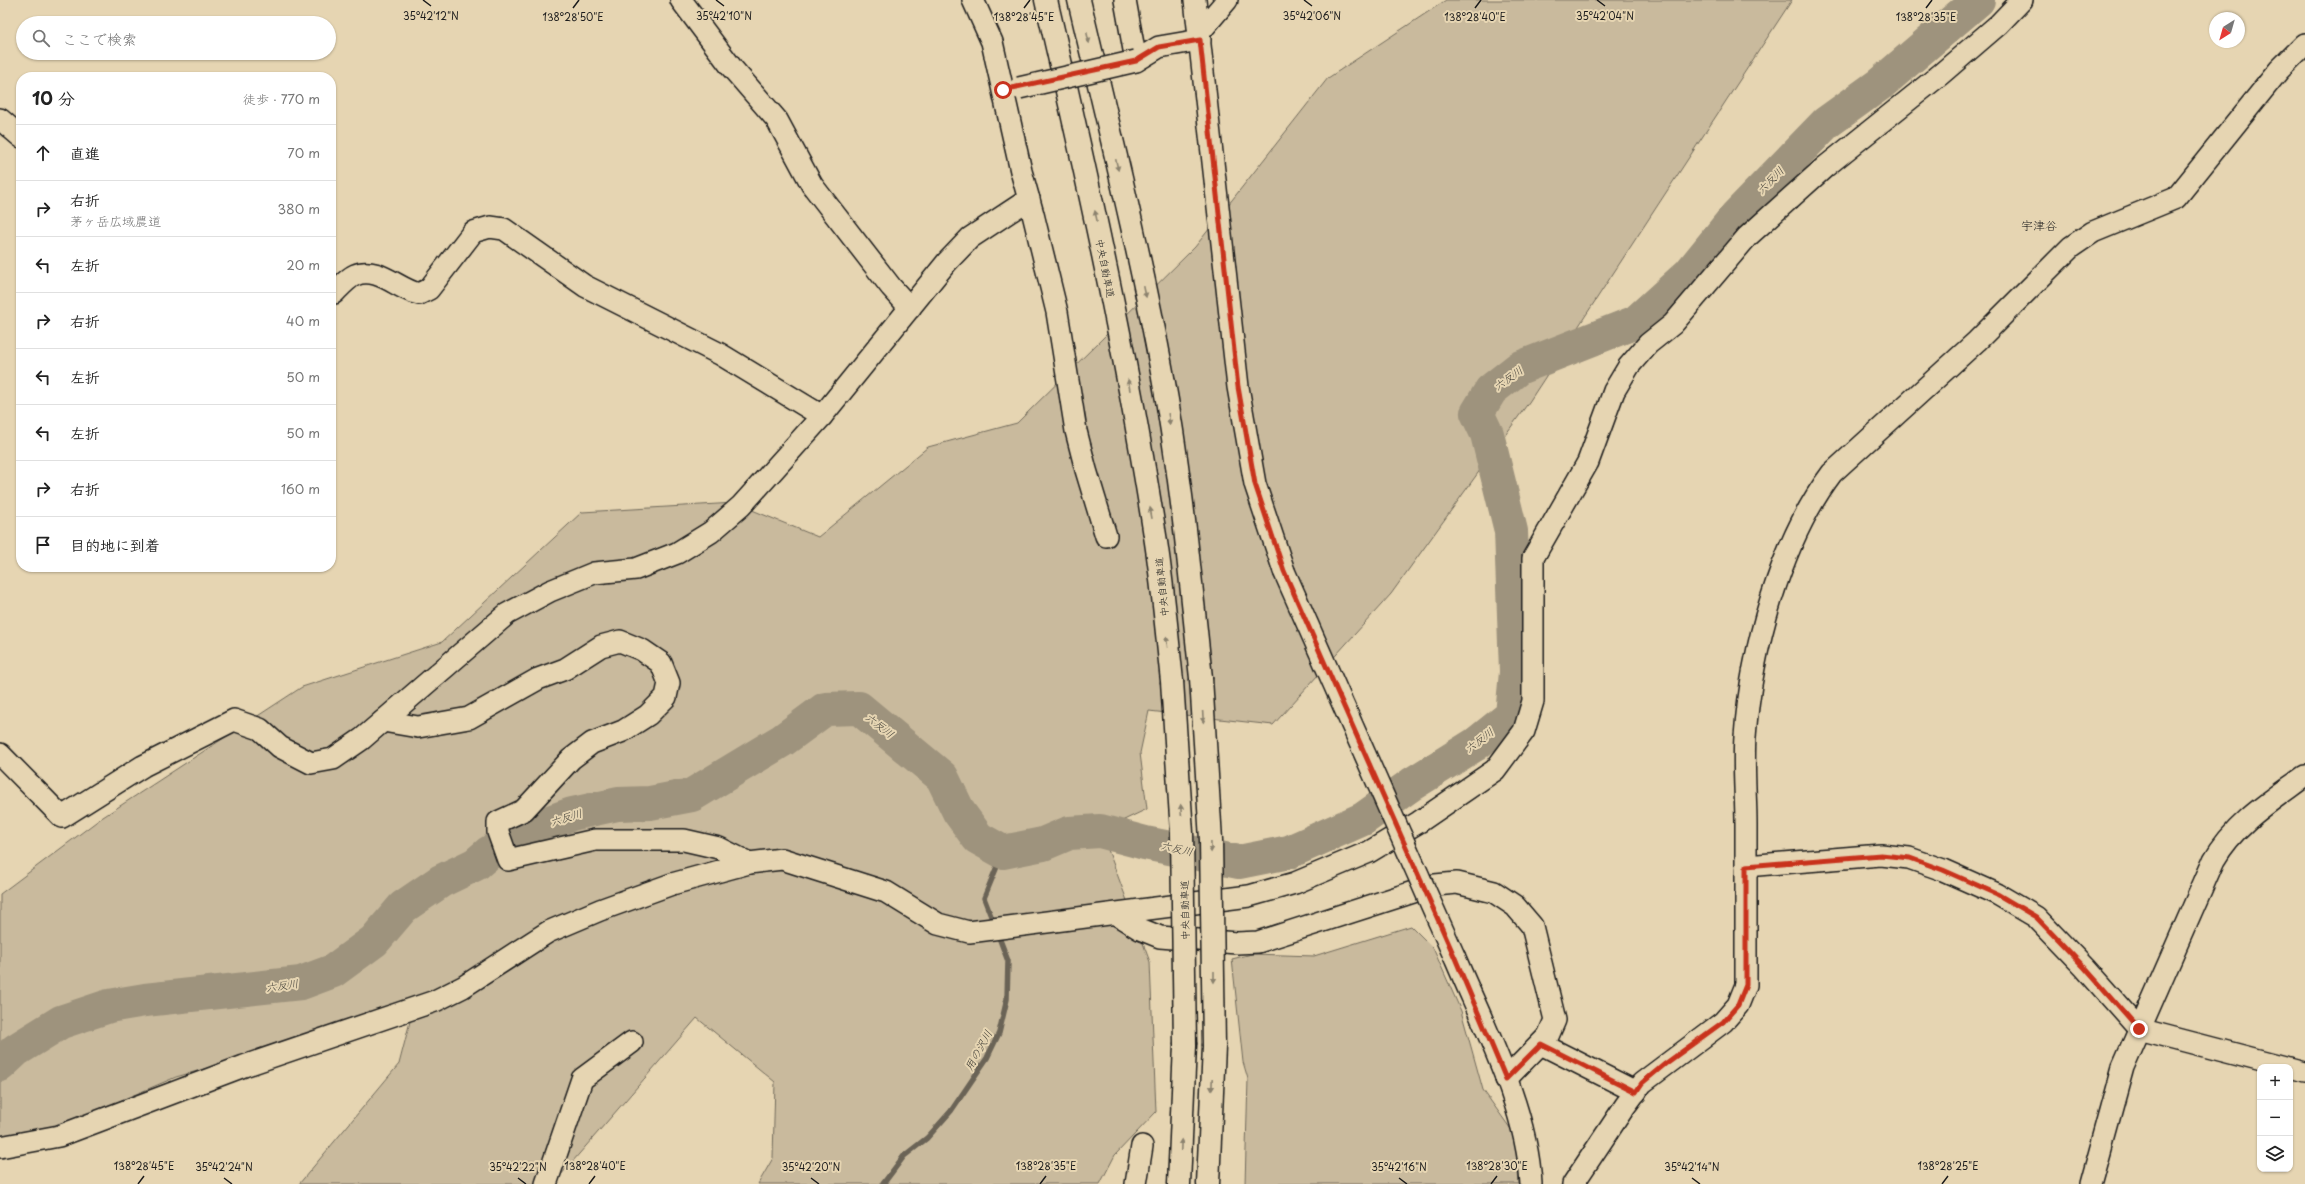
<!DOCTYPE html>
<html lang="ja">
<head>
<meta charset="utf-8">
<style>
  :root { --surface:#fff; --page:#f6f6f6; --text:#222; --muted:#767676; --line:#e0e0e0 }
  body { margin:0; font-family:"Playpen Sans","Klee One",sans-serif; background:var(--page); color:var(--text) }
  .controls { position:absolute; right:12px; bottom:12px; display:grid; overflow:hidden; border-radius:8px; box-shadow:0 1px 3px #0004 }
  .controls button { width:36px; height:36px; display:grid; place-items:center; padding:0; border:0; border-bottom:1px solid var(--line); background:var(--surface); color:var(--text); font:20px sans-serif }
  .compass { position:absolute; left:2209px; top:12px; width:36px; height:36px; border-radius:50%; background:var(--surface); box-shadow:0 1px 3px #0004; rotate:217deg }
  .stop { position:absolute; width:12px; height:12px; margin:-9px; border:3px solid #c8321e; border-radius:50%; background:#fff }
  .stop.end { background:#c8321e; border-color:#fff; box-shadow:0 1px 4px #0008 }
  .list { margin:0; padding:0; list-style:none }
  h2 { display:flex; justify-content:space-between; align-items:center; height:52px; margin:0; padding:0 16px; font-size:17px }
  h2 small { font-size:13px; font-weight:400; color:var(--muted) }
  .list li { display:grid; grid-template-columns:26px 1fr auto; gap:12px; align-items:center; box-sizing:border-box; height:56px; padding:0 16px; border-top:1px solid var(--line) }
  .list b { display:block; font-size:15px; white-space:nowrap }
  .list p { margin:0; font-size:13px; white-space:nowrap; color:var(--muted) }
  .list em { font-size:13px; font-style:normal; color:var(--muted) }
  .icon { flex:none; width:22px; height:22px; fill:none; stroke:currentColor; stroke-width:2; stroke-linecap:round; stroke-linejoin:round }
  .map { position:relative; flex:none; width:2305px; height:1184px; overflow:hidden }
  .search { position:absolute; background:var(--surface); box-shadow:0 1px 3px #0004; left:16px; top:16px; width:320px; height:44px; display:flex; align-items:center; gap:10px; box-sizing:border-box; padding:0 14px; border-radius:22px; color:var(--muted); font-size:15px }
  .panel { position:absolute; background:var(--surface); box-shadow:0 1px 3px #0004; left:16px; top:72px; width:320px; height:500px; border-radius:16px }
  .map>svg:first-child { display:block }
  .green { fill:#c9ba9d; stroke:#726b5c }
  .lines { fill:none; stroke-linecap:round; stroke-linejoin:round }
  .stream { stroke:#6a6356; stroke-width:5.5 }
  .river { stroke:#9e937d; stroke-width:34 }
  .minor-casing { stroke:#1c1c1c; stroke-width:24 }
  .highway-casing { stroke:#1c1c1c; stroke-width:25 }
  .minor { stroke:#e6d5b2; stroke-width:21 }
  .highway { stroke:#e6d5b2; stroke-width:22 }
  .minor-bridge-casing { stroke:#1c1c1c; stroke-width:24; stroke-linecap:butt }
  .highway-bridge-casing { stroke:#1c1c1c; stroke-width:25; stroke-linecap:butt }
  .minor-bridge { stroke:#e6d5b2; stroke-width:21 }
  .highway-bridge { stroke:#e6d5b2; stroke-width:22 }
  .oneway { fill:#8b826e }
  .route { stroke:#c8321e; stroke-width:5 }
  .ticks { fill:none; stroke:#1c1c1c; stroke-width:1.5 }
  .labels { text-anchor:middle; dominant-baseline:central; stroke-width:4; stroke-linejoin:round; paint-order:stroke }
  .street-label { font-size:10px; fill:#1c1c1c; stroke:#e6d5b2 }
  .water-label { font-size:11px; font-style:italic; fill:#434039; stroke:#e6d5b2 }
  .quarter-label { font-size:12px; fill:#1c1c1c; stroke:#e6d5b2 }
  .ticks-label { font-size:10px; text-anchor:middle; fill:#1c1c1c; stroke:#e6d5b2; stroke-width:4; stroke-linejoin:round; paint-order:stroke }
</style>
</head>
<body>
<div class="map">
<svg width="2305" height="1184" viewBox="0 0 2305 1184">
  <rect width="100%" height="100%" fill="#e6d5b2"/>
  <filter id="ink" filterUnits="userSpaceOnUse"><feTurbulence type="fractalNoise" baseFrequency=".025" numOctaves="2"/><feDisplacementMap in="SourceGraphic" scale="8" xChannelSelector="R" yChannelSelector="G"/><feConvolveMatrix kernelMatrix="1 2 1 2 8 2 1 2 1" color-interpolation-filters="sRGB"/></filter>
  <g filter="url(#ink)">
    <!-- green -->
    <g class="green">
      <path d="M 1446,0 L 1792,0 L 1529,402 L 1391,594 L 1273,725 L 1149,711 L 1140,753 L 1147,809 L 1101,831 L 1150,962 L 1156,1112 L 1115,1155 L 1100,1184 L 758,1184 L 773,1158 L 775,1082 L 697,1018 L 553,1184 L 299,1184 L 399,1064 L 413,1010 L 176,1077 L 0,1152 L 0,894 L 100,819 L 302,687 L 442,642 L 582,512 L 735,503 L 818,537 L 928,447 L 1017,423 L 1195,247 L 1328,78 Z"/>
      <path d="M 1411,926 L 1433,948 L 1461,1011 L 1483,1090 L 1515,1135 L 1519,1184 L 1245,1184 L 1248,1079 L 1243,1062 L 1232,959 L 1252,954 L 1314,956 Z"/>
    </g>
    <g class="lines">
      <!-- stream -->
      <g class="stream">
        <path d="M 994,924 L 984,898 L 1003,852"/>
        <path d="M 883,1184 L 904,1156 L 927,1138 L 951,1111 L 987,1058 L 999,1033 L 1007,999 L 1008,961 L 997,932"/>
      </g>
      <!-- river -->
      <path class="river" d="M 0,1065 L 16,1050 L 61,1022 L 109,1006 L 145,1000 L 301,983 L 333,971 L 374,941 L 403,907 L 441,881 L 476,864 L 490,852 L 527,830 L 572,814 L 618,804 L 650,803 L 692,795 L 783,740 L 825,709 L 859,708 L 942,777 L 959,812 L 978,838 L 1003,852 L 1043,844 L 1069,833 L 1100,831 L 1145,843 L 1239,862 L 1289,852 L 1363,819 L 1412,784 L 1476,744 L 1512,715 L 1516,672 L 1511,531 L 1487,434 L 1477,413 L 1491,390 L 1519,368 L 1636,322 L 1690,273 L 1737,215 L 1826,123 L 1880,84 L 1978,0"/>
      <!-- minor casing -->
      <g class="minor-casing">
        <g id="minor">
          <path d="M 681,0 L 732,68 L 777,120 L 812,185 L 891,287 L 910,308"/>
          <path d="M 973,0 L 992,42 L 1021,171 L 1033,214 L 1057,312 L 1076,431 L 1086,470 L 1106,536"/>
          <path d="M 1125,0 L 1136,61 L 1159,47 L 1200,40"/>
          <path d="M 1195,0 L 1238,387 L 1255,484 L 1284,571"/>
          <path d="M 1199,33 L 1227,0"/>
          <path d="M 0,119 L 21,137"/>
          <path d="M 331,293 L 334,293 C 340,287 348,278 355,275 C 377,265 399,290 419,294 L 429,289 L 473,232 L 490,227 L 504,229 L 585,286 L 720,354 L 822,416"/>
          <path d="M 383,721 L 418,727 L 469,718 L 538,679 L 565,669 L 601,646 L 620,641 L 642,650 L 661,663 L 669,683 L 666,697 L 648,715 L 623,731 L 592,743 L 571,759 L 524,810 L 498,822 L 498,832 L 508,860 L 595,840 L 684,840 L 719,848 L 749,863"/>
          <path d="M 0,754 L 62,817 L 143,766 L 234,720 L 260,729 L 280,747 L 311,763 L 333,759 L 362,739 L 507,614 L 550,591 L 594,573 L 636,569 L 677,553 L 711,532 L 741,506 L 822,416 L 947,262 L 970,238 L 1029,199"/>
          <path d="M 1746,866 L 1881,855 L 1909,858 L 1943,870 L 1997,894 L 2036,917 L 2085,968 L 2139,1029 L 2285,1067"/>
          <path d="M 1116,914 L 1140,929 L 1160,937 L 1237,943 L 1258,942 L 1435,885 L 1457,883 L 1494,892 L 1515,906 L 1532,926 L 1555,1020 L 1548,1036 L 1506,1079"/>
          <path d="M 1455,958 C 1485,1029 1527,1107 1531,1184"/>
          <path d="M 1541,1044 L 1636,1092"/>
          <path d="M 2290,1068 L 2305,1072"/>
          <path d="M 0,1147 L 59,1136 L 244,1066 L 435,1001 L 463,987 L 548,932 L 600,910 L 672,884 L 749,863 L 782,859 L 886,892 L 938,924 L 969,932 L 1249,896 L 1295,883 L 1369,852 L 1419,822 L 1495,770 L 1524,731 L 1533,701 L 1533,558 L 1588,462 L 1614,391 L 1629,366 L 1648,344 L 1673,324 L 1747,237 L 1825,167 L 1941,74 L 1999,24 L 2022,0"/>
          <path d="M 546,1184 L 582,1079 L 632,1042"/>
          <path d="M 1136,1184 L 1142,1146"/>
          <path d="M 1573,1184 L 1625,1106 L 1642,1083 L 1723,1022 L 1738,1005 L 1746,985 C 1746,931 1746,878 1746,825 C 1746,796 1743,766 1745,737 C 1751,651 1780,542 1832,473 L 1977,341 L 2071,247 L 2093,232 L 2176,198 L 2279,70 L 2305,44"/>
          <path d="M 2091,1184 L 2123,1067 L 2214,860 C 2235,823 2271,801 2305,776"/>
        </g>
      </g>
      <!-- highway casing -->
      <g class="highway-casing">
        <g id="highway">
          <path d="M 1046,0 C 1088,180 1128,360 1156,542 C 1163,588 1167,635 1172,681"/>
          <path d="M 1079,0 C 1108,124 1139,247 1162,372 C 1181,473 1190,576 1201,678"/>
          <path d="M 1179,1184 L 1185,1045"/>
          <path d="M 1208,1184 L 1214,1046"/>
        </g>
      </g>
      <!-- minor -->
      <use href="#minor" class="minor"/>
      <!-- highway -->
      <use href="#highway" class="highway"/>
      <!-- minor-bridge casing -->
      <g class="minor-bridge-casing">
        <g id="minor-bridge">
          <path d="M 1019,88 L 1136,61"/>
          <path d="M 1284,571 L 1455,958"/>
        </g>
      </g>
      <!-- highway-bridge casing -->
      <g class="highway-bridge-casing">
        <g id="highway-bridge">
          <path d="M 1201,678 L 1211,840 L 1214,1046"/>
          <path d="M 1172,681 L 1182,833 L 1185,1045"/>
        </g>
      </g>
      <!-- minor-bridge -->
      <use href="#minor-bridge" class="minor-bridge"/>
      <!-- highway-bridge -->
      <use href="#highway-bridge" class="highway-bridge"/>
    </g>
    <!-- one-way arrows -->
    <defs><path id="oneway-solid" d="M-6-.8H1V-3.2L6.5 0L1 3.2V.8H-6Z"/></defs>
    <g class="oneway">
      <use href="#oneway-solid" transform="translate(1088 38) rotate(77)"/>
      <use href="#oneway-solid" transform="translate(1117 165) rotate(77)"/>
      <use href="#oneway-solid" transform="translate(1096 216) rotate(-102)"/>
      <use href="#oneway-solid" transform="translate(1145 292) rotate(78)"/>
      <use href="#oneway-solid" transform="translate(1129 385) rotate(-100)"/>
      <use href="#oneway-solid" transform="translate(1169 419) rotate(82)"/>
      <use href="#oneway-solid" transform="translate(1151 513) rotate(-100)"/>
      <use href="#oneway-solid" transform="translate(1167 642) rotate(-96)"/>
      <use href="#oneway-solid" transform="translate(1203 717) rotate(86)"/>
      <use href="#oneway-solid" transform="translate(1181 810) rotate(-94)"/>
      <use href="#oneway-solid" transform="translate(1211 847) rotate(89)"/>
      <use href="#oneway-solid" transform="translate(1214 977) rotate(90)"/>
      <use href="#oneway-solid" transform="translate(1212 1085) rotate(92)"/>
      <use href="#oneway-solid" transform="translate(1181 1145) rotate(-88)"/>
    </g>
  </g>
  <g class="lines" filter="url(#ink)">
    <!-- route -->
    <path class="route" d="M 1003,90 L 1136,61 L 1159,47 L 1200,40 L 1238,387 L 1255,484 L 1284,571 L 1455,958 L 1506,1079 L 1541,1044 L 1636,1092 L 1642,1083 L 1665,1064 L 1723,1022 L 1738,1005 L 1746,985 L 1746,866 L 1881,855 L 1910,858 L 1943,870 L 1997,894 L 2036,917 L 2085,968 L 2139,1029"/>
  </g>
  <!-- ticks -->
  <path class="ticks" d="M 423,0 L 431,6M 716,0 L 724,6M 1304,0 L 1312,6M 1597,0 L 1605,6M 573,8 L 579,0M 1024,8 L 1030,0M 1475,8 L 1481,0M 1926,8 L 1932,0M 224,1178 L 232,1184M 518,1178 L 526,1184M 811,1178 L 819,1184M 1399,1178 L 1407,1184M 1692,1178 L 1700,1184M 138,1184 L 144,1176M 589,1184 L 595,1176M 1040,1184 L 1046,1176M 1491,1184 L 1497,1176M 1942,1184 L 1948,1176"/>
  <g class="labels">
    <!-- street labels -->
    <g class="street-label">
      <text transform="translate(1106 268) rotate(79)">中央自動車道</text>
      <text transform="translate(1161 587) rotate(-96)">中央自動車道</text>
      <text transform="translate(1184 910) rotate(-91)">中央自動車道</text>
    </g>
    <!-- water labels -->
    <g class="water-label">
      <text transform="translate(1770 180) rotate(-46)">六反川</text>
      <text transform="translate(1508 378) rotate(-36)">六反川</text>
      <text transform="translate(880 725) rotate(38)">六反川</text>
      <text transform="translate(1479 740) rotate(-37)">六反川</text>
      <text transform="translate(566 817) rotate(-17)">六反川</text>
      <text transform="translate(1177 848) rotate(13)">六反川</text>
      <text transform="translate(282 985) rotate(-8)">六反川</text>
      <text transform="translate(978 1050) rotate(-61)">用の沢川</text>
    </g>
    <!-- quarter labels -->
    <g class="quarter-label">
      <text x="2039" y="225">宇津谷</text>
    </g>
  </g>
  <g class="ticks-label">
    <text x="431" y="20">35°42'12"N</text>
    <text x="724" y="20">35°42'10"N</text>
    <text x="1312" y="20">35°42'06"N</text>
    <text x="1605" y="20">35°42'04"N</text>
    <text x="573" y="21">138°28'50"E</text>
    <text x="1024" y="21">138°28'45"E</text>
    <text x="1475" y="21">138°28'40"E</text>
    <text x="1926" y="21">138°28'35"E</text>
    <text x="144" y="1170">138°28'45"E</text>
    <text x="595" y="1170">138°28'40"E</text>
    <text x="1046" y="1170">138°28'35"E</text>
    <text x="1497" y="1170">138°28'30"E</text>
    <text x="1948" y="1170">138°28'25"E</text>
    <text x="224" y="1171">35°42'24"N</text>
    <text x="518" y="1171">35°42'22"N</text>
    <text x="811" y="1171">35°42'20"N</text>
    <text x="1399" y="1171">35°42'16"N</text>
    <text x="1692" y="1171">35°42'14"N</text>
  </g>
</svg>
<div class="controls">
<button>+</button>
<button>−</button>
<button><svg class="icon" aria-label="layers" viewBox="0 0 24 24"><path d="M12 4l9 5-9 5-9-5zM3 14l9 5 9-5"/></svg></button>
</div>
<svg class="compass" viewBox="-18 -18 36 36"><path d="M0-13l5 13h-10z" fill="#e53935"/><path d="M0 13l5-13h-10z" fill="#767676"/></svg>
<div class="stop" style="left:1003px;top:90px"></div>
<div class="stop end" style="left:2139px;top:1029px"></div>
<div class="search"><svg class="icon" aria-label="search" viewBox="0 0 24 24"><circle cx="10" cy="10" r="6"/><path d="M15 15l6 6"/></svg>ここで検索</div>
<section class="panel">
<h2>10 分<small>徒歩 · 770 m</small></h2>
<ul class="list">
<li><svg class="icon" aria-label="ahead" viewBox="0 0 24 24"><path d="M12 20V5M6 11l6-6 6 6"/></svg><div><b>直進</b></div><em>70 m</em></li>
<li><svg class="icon" aria-label="right" viewBox="0 0 24 24"><path d="M7 20v-9h11M14 6l5 5-5 5"/></svg><div><b>右折</b><p>茅ヶ岳広域農道</p></div><em>380 m</em></li>
<li><svg class="icon" aria-label="left" viewBox="0 0 24 24"><path d="M17 20v-9H6M10 6l-5 5 5 5"/></svg><div><b>左折</b></div><em>20 m</em></li>
<li><svg class="icon" aria-label="right" viewBox="0 0 24 24"><path d="M7 20v-9h11M14 6l5 5-5 5"/></svg><div><b>右折</b></div><em>40 m</em></li>
<li><svg class="icon" aria-label="left" viewBox="0 0 24 24"><path d="M17 20v-9H6M10 6l-5 5 5 5"/></svg><div><b>左折</b></div><em>50 m</em></li>
<li><svg class="icon" aria-label="left" viewBox="0 0 24 24"><path d="M17 20v-9H6M10 6l-5 5 5 5"/></svg><div><b>左折</b></div><em>50 m</em></li>
<li><svg class="icon" aria-label="right" viewBox="0 0 24 24"><path d="M7 20v-9h11M14 6l5 5-5 5"/></svg><div><b>右折</b></div><em>160 m</em></li>
<li><svg class="icon" aria-label="arrive" viewBox="0 0 24 24"><path d="M6 21V4h12l-3 4 3 4H6"/></svg><div><b>目的地に到着</b></div></li>
</ul>
</section>
</div>
</body>
</html>
